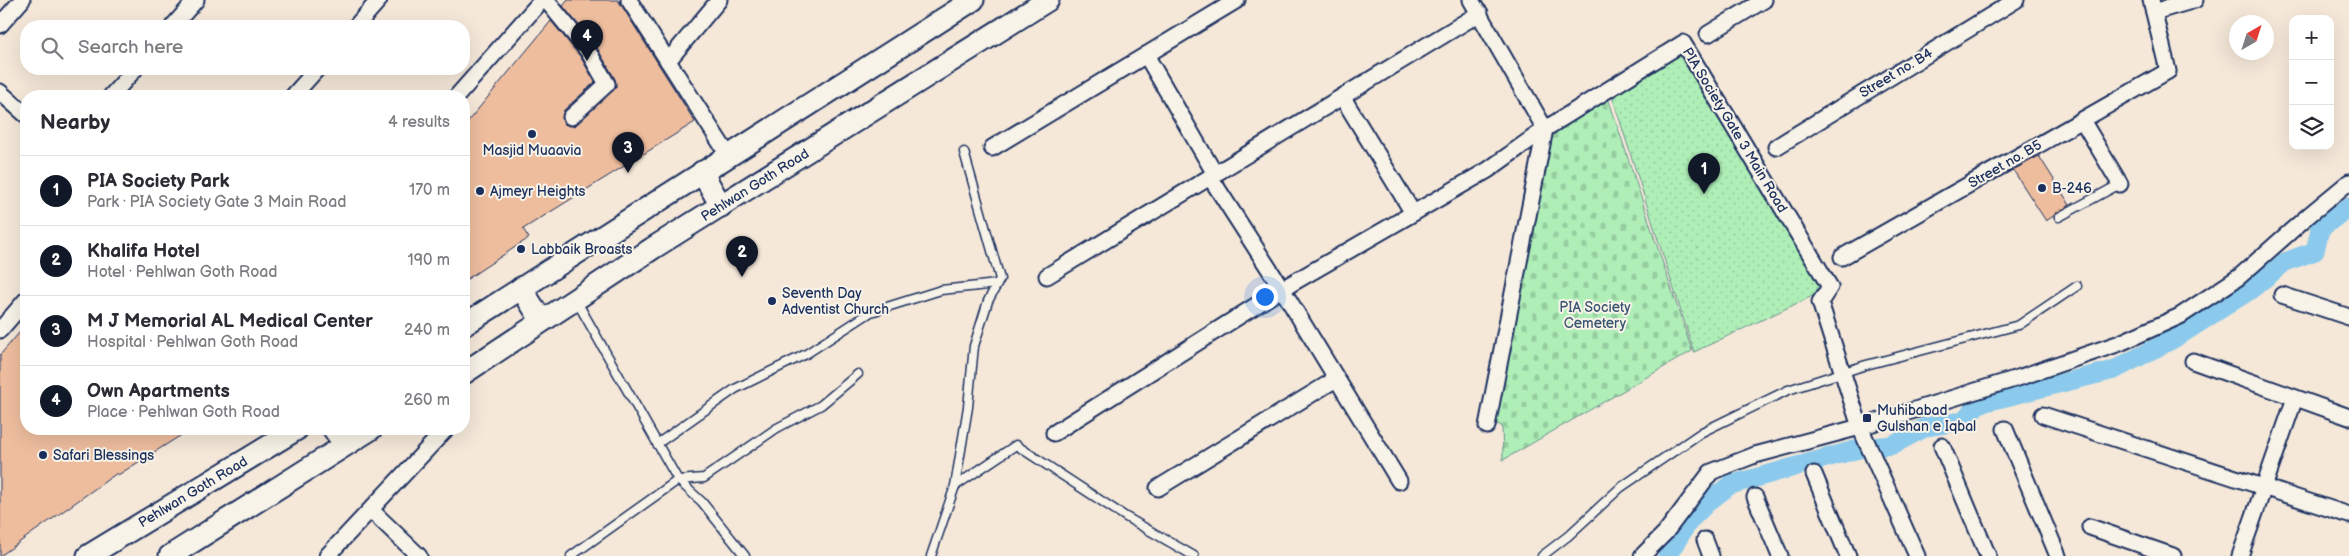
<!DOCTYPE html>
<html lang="en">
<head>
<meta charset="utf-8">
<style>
  :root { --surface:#fff; --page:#f2f2f3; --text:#2b2b33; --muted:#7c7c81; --line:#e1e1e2; --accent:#111827 }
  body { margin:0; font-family:"Balsamiq Sans",sans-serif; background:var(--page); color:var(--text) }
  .controls { position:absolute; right:15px; top:15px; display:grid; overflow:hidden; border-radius:10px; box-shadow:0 5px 20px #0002 }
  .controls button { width:45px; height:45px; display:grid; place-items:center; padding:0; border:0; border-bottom:1px solid var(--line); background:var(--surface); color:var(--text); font:25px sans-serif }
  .compass { position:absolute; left:2229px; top:15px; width:45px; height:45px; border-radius:50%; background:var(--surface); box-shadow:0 5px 20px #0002; rotate:39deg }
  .you { position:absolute; left:1264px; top:296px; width:18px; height:18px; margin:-12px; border:4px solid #fff; border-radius:50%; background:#1a73e8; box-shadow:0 0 0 8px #1a73e833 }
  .badge { display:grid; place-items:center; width:32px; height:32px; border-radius:50%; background:var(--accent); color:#fff; font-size:16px; font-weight:700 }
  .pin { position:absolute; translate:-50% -41px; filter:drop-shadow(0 1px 2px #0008) }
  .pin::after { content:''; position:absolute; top:26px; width:18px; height:15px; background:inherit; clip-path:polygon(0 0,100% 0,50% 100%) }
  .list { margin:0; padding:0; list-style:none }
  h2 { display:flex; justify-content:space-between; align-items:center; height:65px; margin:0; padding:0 20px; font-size:21px }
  h2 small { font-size:16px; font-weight:400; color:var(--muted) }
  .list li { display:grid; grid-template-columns:32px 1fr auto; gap:15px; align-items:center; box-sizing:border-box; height:70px; padding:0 20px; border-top:1px solid var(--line) }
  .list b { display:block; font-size:19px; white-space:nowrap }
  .list p { margin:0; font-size:16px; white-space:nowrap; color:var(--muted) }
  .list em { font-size:16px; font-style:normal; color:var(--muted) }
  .icon { flex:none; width:28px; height:28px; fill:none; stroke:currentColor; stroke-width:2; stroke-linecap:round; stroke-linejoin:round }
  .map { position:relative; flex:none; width:2349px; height:556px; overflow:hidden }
  .search { position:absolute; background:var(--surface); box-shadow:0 5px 20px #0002; left:20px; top:20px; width:450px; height:55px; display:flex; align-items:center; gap:12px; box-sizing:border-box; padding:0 18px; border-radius:20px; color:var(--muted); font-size:19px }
  .panel { position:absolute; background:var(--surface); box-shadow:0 5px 20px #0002; left:20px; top:90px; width:450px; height:345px; border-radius:20px }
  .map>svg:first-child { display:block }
  .cemetery { fill:url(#cemetery-stones); stroke:#658f8a }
  .park { fill:url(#park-dots); stroke:#658f8a }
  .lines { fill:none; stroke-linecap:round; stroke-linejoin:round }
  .canal { stroke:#8bcaec; stroke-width:19 }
  .building { fill:#eebd9e; stroke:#1b2f5e }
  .service-casing { stroke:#1b2f5e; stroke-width:11 }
  .minor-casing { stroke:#1b2f5e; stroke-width:19 }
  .secondary-casing { stroke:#1b2f5e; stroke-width:25 }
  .service { stroke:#f7f3e8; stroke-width:8 }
  .minor { stroke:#f7f3e8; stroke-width:15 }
  .secondary { stroke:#f7f3e8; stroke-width:21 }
  .poi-dot { fill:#1b2f5e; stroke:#f7f3e8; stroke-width:2 }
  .labels { text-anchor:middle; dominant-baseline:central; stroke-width:4; stroke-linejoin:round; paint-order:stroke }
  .street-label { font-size:14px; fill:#1b2f5e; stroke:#f7f3e8 }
  .poi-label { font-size:14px; fill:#1b2f5e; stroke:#f7f3e8; text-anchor:start }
  .park-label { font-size:14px; fill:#395570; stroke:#f7f3e8 }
</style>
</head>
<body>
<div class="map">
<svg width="2349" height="556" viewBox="0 0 2349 556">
  <defs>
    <pattern id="cemetery-stones" width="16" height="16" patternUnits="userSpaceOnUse" patternTransform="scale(1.25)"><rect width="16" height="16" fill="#afefb7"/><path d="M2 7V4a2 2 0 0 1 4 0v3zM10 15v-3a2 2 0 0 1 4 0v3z" fill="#96cda0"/></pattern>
    <pattern id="park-dots" width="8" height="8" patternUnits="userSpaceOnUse" patternTransform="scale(1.25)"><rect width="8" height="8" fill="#afefb7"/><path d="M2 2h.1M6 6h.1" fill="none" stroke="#96cda0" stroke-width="1.8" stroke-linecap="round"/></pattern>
  </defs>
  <rect width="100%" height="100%" fill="#f5e8d9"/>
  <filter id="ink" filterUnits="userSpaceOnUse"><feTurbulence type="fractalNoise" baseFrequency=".02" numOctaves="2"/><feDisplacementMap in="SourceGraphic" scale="10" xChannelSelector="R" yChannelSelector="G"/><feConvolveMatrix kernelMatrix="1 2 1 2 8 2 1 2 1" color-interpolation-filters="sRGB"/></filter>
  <g filter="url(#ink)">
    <!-- cemetery -->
    <path class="cemetery" d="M 1608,98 L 1692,351 L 1503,460 L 1502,426 L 1495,423 L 1545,128 Z"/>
    <!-- park -->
    <path class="park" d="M 1682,53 L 1823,291 L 1694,352 L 1612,96 Z"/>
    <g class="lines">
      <!-- canal -->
      <path class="canal" d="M 1667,556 L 1690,520 L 1707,503 L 1730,485 L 1862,448 L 1892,445 L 1926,427 L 1963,421 L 1978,404 L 2114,370 L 2177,337 L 2249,291 L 2285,262 L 2315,251 L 2320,229 L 2349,207"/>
    </g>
    <!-- building -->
    <g class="building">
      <path d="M 568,0 L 618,0 L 695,122 L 523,229 L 529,238 L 464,281 L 464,126 L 551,21 L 580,56 L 595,82 L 564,110 L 562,119 L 564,124 L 573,126 L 577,124 L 616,87 L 615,79 L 596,46 L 563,6 Z"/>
      <path d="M 2039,156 L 2070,205 L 2046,221 L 2013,170 Z"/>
      <path d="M 26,325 L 26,429 L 191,429 L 118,475 L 117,473 L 0,556 L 0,355 Z"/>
    </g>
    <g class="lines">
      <!-- service casing -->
      <g class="service-casing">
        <g id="service">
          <path d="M 2059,217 L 2120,184"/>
          <path d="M 576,300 L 678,480 L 702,502 L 745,556"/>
          <path d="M 657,444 L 735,389 L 806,354 L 871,312 L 941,290 L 997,284"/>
          <path d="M 955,486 L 1016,445 L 1126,517 L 1194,556"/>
          <path d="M 571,556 L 678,480 L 704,478 L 777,428 L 821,405 L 858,374"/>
          <path d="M 931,556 L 955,486 L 968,407 L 974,346 L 988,301 L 1000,279 L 964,152"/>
          <path d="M 1542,556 L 1568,536 L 1620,488 L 1702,432 L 1788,390 L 1866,365 L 2019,325 L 2077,286"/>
        </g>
      </g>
      <!-- minor casing -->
      <g class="minor-casing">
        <g id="minor">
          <path d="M 546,0 L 588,51 L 607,84 L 571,117"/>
          <path d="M 629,0 L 728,155"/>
          <path d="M 1471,0 L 1545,129"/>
          <path d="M 2154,12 L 2195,0"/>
          <path d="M 0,25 L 22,0"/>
          <path d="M 173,26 L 196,0"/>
          <path d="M 356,26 L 379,0"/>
          <path d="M 1708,34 L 1764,0"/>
          <path d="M 1146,55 L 1215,174"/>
          <path d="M 668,61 L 719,0"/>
          <path d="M 0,92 L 26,115"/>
          <path d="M 111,96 L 135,69"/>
          <path d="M 293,96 L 317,69"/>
          <path d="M 457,96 L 542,0"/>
          <path d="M 1343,98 L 1413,213"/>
          <path d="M 2082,120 L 2120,184"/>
          <path d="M 1776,147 L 2016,0"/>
          <path d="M 992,148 L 1237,0"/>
          <path d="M 1210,177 L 1282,289 L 1399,481"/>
          <path d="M 1842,257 L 2168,71 L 2151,0"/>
          <path d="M 1047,276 L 1480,13"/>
          <path d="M 2282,295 L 2349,317"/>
          <path d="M 0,330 L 26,300"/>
          <path d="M 2193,361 L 2349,417"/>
          <path d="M 2043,415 L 2349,515"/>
          <path d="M 1487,426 L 1545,129"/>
          <path d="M 330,429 L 343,447"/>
          <path d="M 2005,429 L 2058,556"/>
          <path d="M 1054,433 L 1282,289 L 1488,170 L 1545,129 L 1683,43 L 1830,287 L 1820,302 L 1860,427 L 1917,556"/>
          <path d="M 1942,446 L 1988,556"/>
          <path d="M 1814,474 L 1848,556"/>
          <path d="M 1158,488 L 1336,379"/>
          <path d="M 1755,497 L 1780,556"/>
          <path d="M 371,510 L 419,556"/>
          <path d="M 2090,527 L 2173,556"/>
          <path d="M 1705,540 L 1711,556"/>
          <path d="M 327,556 L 446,429"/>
          <path d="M 1642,556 L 1665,533 L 1711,472 L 1755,455 L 1860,427 L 2021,377 L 2120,343 L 2180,316 L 2239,277 L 2309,215 L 2349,182"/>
          <path d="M 2240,556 L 2295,398"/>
        </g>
      </g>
      <!-- secondary casing -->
      <g class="secondary-casing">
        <g id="secondary">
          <path d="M 702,172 L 721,206"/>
          <path d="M 521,288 L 542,321"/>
          <path d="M 464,325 L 973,0"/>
          <path d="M 464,373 L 653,248 L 1048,0"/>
          <path d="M 88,556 L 297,429"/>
          <path d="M 170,556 L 371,429"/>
        </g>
      </g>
      <!-- service -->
      <use href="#service" class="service"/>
      <!-- minor -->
      <use href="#minor" class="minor"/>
      <!-- secondary -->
      <use href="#secondary" class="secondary"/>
    </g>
  </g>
  <!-- markers -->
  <g class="poi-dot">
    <circle cx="532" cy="134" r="5"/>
    <circle cx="2042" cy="188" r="5"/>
    <circle cx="480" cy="191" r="5"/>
    <circle cx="521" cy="249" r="5"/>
    <circle cx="772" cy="301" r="5"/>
    <rect x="1862" y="413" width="10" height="10" rx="2.5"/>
    <circle cx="43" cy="455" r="5"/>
  </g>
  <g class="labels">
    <!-- street labels -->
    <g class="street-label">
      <text transform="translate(1896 73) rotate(-31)">Street no. B4</text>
      <text transform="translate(1735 130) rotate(59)">PIA Society Gate 3 Main Road</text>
      <text transform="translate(2005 164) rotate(-30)">Street no. B5</text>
      <text transform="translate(755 185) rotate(-32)">Pehlwan Goth Road</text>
      <text transform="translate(193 492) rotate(-31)">Pehlwan Goth Road</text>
    </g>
    <!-- poi labels -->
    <g class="poi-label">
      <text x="532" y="150" text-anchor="middle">Masjid Muaavia</text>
      <text x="2052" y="188">B-246</text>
      <text x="490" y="191">Ajmeyr Heights</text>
      <text x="531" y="249">Labbaik Broasts</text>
      <text x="782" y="293">Seventh Day<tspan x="782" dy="16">Adventist Church</tspan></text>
      <text x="1877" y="410">Muhibabad<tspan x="1877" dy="16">Gulshan e Iqbal</tspan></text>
      <text x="53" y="455">Safari Blessings</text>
    </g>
    <!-- park labels -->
    <g class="park-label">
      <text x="1595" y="307">PIA Society<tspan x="1595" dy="16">Cemetery</tspan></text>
    </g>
  </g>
</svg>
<div class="controls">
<button>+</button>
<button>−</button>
<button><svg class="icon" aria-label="layers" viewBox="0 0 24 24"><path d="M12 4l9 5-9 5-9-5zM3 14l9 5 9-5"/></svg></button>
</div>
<svg class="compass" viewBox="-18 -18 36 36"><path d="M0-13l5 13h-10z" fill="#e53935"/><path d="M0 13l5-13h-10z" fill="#7c7c81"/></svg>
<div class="you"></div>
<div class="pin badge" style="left:1704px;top:194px">1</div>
<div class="pin badge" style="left:742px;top:277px">2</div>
<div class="pin badge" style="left:628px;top:173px">3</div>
<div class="pin badge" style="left:587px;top:61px">4</div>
<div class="search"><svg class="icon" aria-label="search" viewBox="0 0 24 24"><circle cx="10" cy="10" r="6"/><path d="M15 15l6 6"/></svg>Search here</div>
<section class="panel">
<h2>Nearby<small>4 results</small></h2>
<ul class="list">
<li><span class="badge">1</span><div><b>PIA Society Park</b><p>Park · PIA Society Gate 3 Main Road</p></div><em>170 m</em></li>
<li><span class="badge">2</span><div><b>Khalifa Hotel</b><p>Hotel · Pehlwan Goth Road</p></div><em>190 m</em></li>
<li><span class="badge">3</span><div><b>M J Memorial AL Medical Center</b><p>Hospital · Pehlwan Goth Road</p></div><em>240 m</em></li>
<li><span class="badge">4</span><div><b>Own Apartments</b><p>Place · Pehlwan Goth Road</p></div><em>260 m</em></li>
</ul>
</section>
</div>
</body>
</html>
